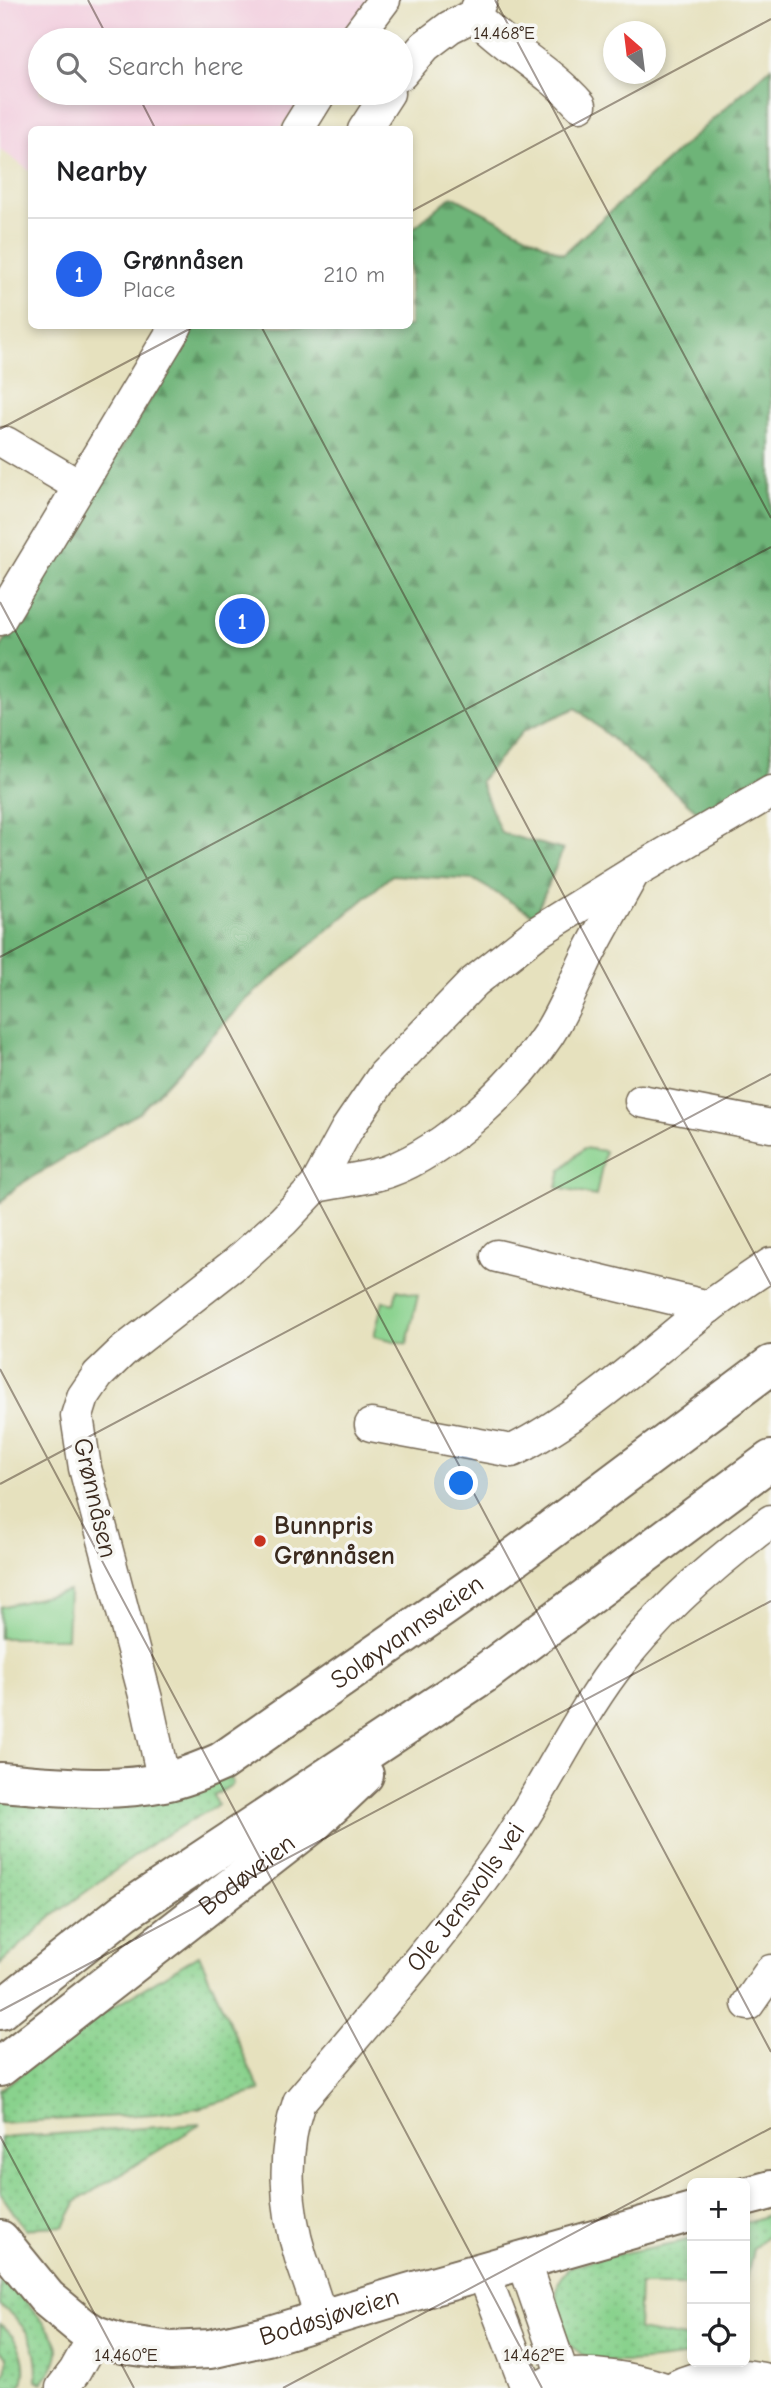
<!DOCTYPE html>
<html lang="en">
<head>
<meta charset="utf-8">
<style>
  :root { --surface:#fff; --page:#f2f2f2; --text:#202124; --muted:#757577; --line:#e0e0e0; --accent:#2563eb }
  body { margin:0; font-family:"Comic Neue",sans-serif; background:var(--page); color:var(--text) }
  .controls { position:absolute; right:21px; bottom:21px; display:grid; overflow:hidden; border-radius:10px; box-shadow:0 4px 10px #0003 }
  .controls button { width:63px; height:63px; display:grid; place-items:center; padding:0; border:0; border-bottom:2px solid var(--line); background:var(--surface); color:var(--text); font:35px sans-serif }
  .compass { position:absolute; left:603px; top:21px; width:63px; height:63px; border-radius:50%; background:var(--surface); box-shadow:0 4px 10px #0003; rotate:332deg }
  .you { position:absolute; left:462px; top:1484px; width:24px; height:24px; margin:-18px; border:5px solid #fff; border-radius:50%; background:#1a73e8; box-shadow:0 0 0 10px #1a73e833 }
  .badge { display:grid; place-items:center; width:46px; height:46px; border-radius:50%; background:var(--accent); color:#fff; font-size:23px; font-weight:700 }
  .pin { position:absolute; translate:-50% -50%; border:4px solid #fff; box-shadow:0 2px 7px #0006 }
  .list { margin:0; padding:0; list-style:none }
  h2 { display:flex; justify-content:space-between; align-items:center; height:91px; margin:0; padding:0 28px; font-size:30px }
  h2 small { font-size:23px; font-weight:400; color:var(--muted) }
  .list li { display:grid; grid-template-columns:46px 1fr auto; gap:21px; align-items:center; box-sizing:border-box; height:112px; padding:0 28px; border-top:2px solid var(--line) }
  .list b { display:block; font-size:26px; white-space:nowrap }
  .list p { margin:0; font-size:23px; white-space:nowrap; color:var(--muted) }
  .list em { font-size:23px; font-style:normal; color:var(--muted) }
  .icon { flex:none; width:38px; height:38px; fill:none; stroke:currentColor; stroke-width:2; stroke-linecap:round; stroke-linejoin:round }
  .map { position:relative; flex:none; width:771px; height:2388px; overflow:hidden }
  .search { position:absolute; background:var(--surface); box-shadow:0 4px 10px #0003; left:28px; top:28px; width:385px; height:77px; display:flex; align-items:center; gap:18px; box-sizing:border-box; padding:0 24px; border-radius:38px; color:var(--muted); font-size:26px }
  .panel { position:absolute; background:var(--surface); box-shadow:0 4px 10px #0003; left:28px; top:126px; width:385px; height:203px; border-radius:10px }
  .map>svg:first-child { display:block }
  .built { fill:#f3cfdf }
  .grass { fill:url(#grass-dots); stroke:#627e56; stroke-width:2 }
  .forest { fill:url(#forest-firs); stroke:#546f4b; stroke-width:2 }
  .green { fill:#89d28d; stroke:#627e56; stroke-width:2 }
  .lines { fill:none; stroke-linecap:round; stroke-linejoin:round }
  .minor-casing { stroke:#776a56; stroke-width:35 }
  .tertiary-casing { stroke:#776a56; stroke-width:42 }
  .primary-casing { stroke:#776a56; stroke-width:42 }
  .minor { stroke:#fff; stroke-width:32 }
  .tertiary { stroke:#fff; stroke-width:38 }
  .primary { stroke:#fff; stroke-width:38 }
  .ticks { fill:none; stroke:#3b2a1e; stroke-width:2; stroke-opacity:0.45 }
  .poi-dot { fill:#c8321e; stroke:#f6f6f2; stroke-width:2.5 }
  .labels { text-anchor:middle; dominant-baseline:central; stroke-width:7; stroke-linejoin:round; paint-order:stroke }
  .street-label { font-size:26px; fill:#3b2a1e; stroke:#f6f6f2 }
  .poi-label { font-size:26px; font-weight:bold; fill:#3b2a1e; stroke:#f6f6f2; text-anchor:start }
  .ticks-label { font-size:18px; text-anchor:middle; fill:#3b2a1e; stroke:#f6f6f2; stroke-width:7; stroke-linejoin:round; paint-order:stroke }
</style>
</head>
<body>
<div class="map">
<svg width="771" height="2388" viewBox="0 0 771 2388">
  <defs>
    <pattern id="grass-dots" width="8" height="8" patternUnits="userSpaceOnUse" patternTransform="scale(1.75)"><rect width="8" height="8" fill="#89d28d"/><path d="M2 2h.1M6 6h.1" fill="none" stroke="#77b479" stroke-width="1.8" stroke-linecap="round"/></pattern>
    <pattern id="forest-firs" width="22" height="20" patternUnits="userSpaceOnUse" patternTransform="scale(1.75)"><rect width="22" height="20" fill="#6eb478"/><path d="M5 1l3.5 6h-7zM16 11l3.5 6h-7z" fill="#5c9362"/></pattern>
  </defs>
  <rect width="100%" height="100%" fill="#f6f6f2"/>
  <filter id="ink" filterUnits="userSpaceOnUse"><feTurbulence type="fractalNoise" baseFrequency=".0143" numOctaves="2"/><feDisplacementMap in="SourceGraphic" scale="14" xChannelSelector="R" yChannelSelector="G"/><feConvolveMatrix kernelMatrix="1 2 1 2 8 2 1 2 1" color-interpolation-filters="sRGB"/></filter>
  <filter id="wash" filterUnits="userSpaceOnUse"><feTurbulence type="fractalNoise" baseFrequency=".00686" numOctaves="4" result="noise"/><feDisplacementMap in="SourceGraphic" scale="28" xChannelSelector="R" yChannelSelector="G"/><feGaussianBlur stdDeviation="1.57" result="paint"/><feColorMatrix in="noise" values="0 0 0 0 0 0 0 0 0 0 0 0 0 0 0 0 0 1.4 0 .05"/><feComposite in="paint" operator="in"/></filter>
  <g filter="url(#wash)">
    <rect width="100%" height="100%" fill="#e6e1be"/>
    <!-- built -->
    <path class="built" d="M 0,0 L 375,0 L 345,40 L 40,40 L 40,93 L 307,93 L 280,129 L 32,130 L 31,172 L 0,149 Z"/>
    <!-- grass -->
    <g class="grass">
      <path d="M 227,1771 L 233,1784 L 214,1796 L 218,1805 L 157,1840 L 54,1915 L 0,1964 L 0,1799 Z"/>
      <path d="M 199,1955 L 260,2091 L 198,2108 L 153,2114 L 0,2123 L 0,2090 L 98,2016 Z"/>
      <path d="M 201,2124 L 77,2201 L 64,2226 L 39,2227 L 26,2230 L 0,2193 L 0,2138 Z"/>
      <path d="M 771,2214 L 771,2232 L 753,2249 L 745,2287 L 745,2223 Z"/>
      <path d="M 692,2239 L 692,2285 L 640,2285 L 638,2330 L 692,2339 L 692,2356 C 658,2359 586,2375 566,2339 C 563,2332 562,2321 559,2313 C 554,2297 555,2281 568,2269 C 579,2259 670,2245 692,2239 Z"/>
      <path d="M 0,2274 C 13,2288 56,2331 58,2348 C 59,2360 50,2374 42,2383 L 37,2380 C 38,2343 28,2327 0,2305 Z"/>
      <path d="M 0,2324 C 19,2338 31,2365 20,2388 L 0,2388 L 7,2368 L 7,2357 L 0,2350 Z"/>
    </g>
    <!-- forest -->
    <path class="forest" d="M 771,67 L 771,768 L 699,813 L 576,708 L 523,731 L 480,781 L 501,833 L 563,850 L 535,916 L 474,880 L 392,875 L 246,1000 L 140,1112 L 16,1187 L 0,1203 L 0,649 L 195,326 L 410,326 L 410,231 L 452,196 L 563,254 Z"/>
    <!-- green -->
    <g class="green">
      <path d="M 584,1148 L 605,1151 L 596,1196 L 557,1188 L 561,1170 Z"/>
      <path d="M 397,1290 L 418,1295 L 407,1344 L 374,1336 L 383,1301 L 394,1304 Z"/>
      <path d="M 69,1591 L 67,1638 L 0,1638 L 0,1607 Z"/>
    </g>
  </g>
  <g filter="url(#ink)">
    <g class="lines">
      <!-- minor casing -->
      <g class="minor-casing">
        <g id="minor">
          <path d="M 474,15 C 507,49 549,70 580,105"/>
          <path d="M 354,40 L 384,0"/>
          <path d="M 401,74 L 425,46 L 450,27 L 474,15 L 481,0"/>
          <path d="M 297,130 L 320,93"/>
          <path d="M 364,130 L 388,93"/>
          <path d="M 6,443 L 79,486"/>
          <path d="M 0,619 L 176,326"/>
          <path d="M 641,1101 L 771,1126"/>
          <path d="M 316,1186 C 339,1181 366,1179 389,1171 C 446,1150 515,1085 548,1035 C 563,1012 574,984 586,959 C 600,930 617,903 632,875"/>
          <path d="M 497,1256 L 709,1307"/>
          <path d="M 371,1425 L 512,1451 C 579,1418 646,1357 705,1310 C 726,1294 749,1279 771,1264"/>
          <path d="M 164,1782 L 146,1699 L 85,1468 L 77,1416 L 83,1397 L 98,1375 L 122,1352 L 236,1263 L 283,1221 L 316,1186 L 347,1129 L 384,1075 L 474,982 L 536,933 L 634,872 L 771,792"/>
          <path d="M 748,2004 L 771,1971"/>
          <path d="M 523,2260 L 563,2376"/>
          <path d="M 483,2272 L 527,2388"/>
          <path id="s1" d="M 321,2320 C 316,2299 308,2279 301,2258 C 285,2208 282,2151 299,2102 C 368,2021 439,1941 499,1855 C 541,1795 571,1728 614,1670 C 658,1612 713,1564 771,1521"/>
          <path d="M 62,2388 L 75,2371 L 95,2335"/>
          <path d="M 539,2388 C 546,2384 555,2378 564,2376 C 592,2372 636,2379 662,2388"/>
          <path d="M 673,2388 C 702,2372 740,2373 771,2381"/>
        </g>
      </g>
      <!-- tertiary casing -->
      <g class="tertiary-casing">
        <g id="tertiary">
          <path id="s2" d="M 0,1782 C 55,1786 110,1793 164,1782 C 184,1778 203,1770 221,1762 L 508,1562 L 771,1365"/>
          <path d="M 745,2197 L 771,2190"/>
          <path id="s3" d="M 0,2240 L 47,2298 L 82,2327 L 95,2335 L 122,2344 L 171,2351 L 210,2349 L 267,2336 L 408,2293 L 692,2212"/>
        </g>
      </g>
      <!-- primary casing -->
      <g class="primary-casing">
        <g id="primary">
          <path d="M 0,2010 L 124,1912 L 485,1673 L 771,1460"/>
          <path id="s4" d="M 0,2067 L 310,1826 L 364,1775"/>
        </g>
      </g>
      <!-- minor -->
      <use href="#minor" class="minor"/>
      <!-- tertiary -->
      <use href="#tertiary" class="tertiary"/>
      <!-- primary -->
      <use href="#primary" class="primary"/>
    </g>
  </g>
  <!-- ticks -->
  <path class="ticks" d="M 88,0 L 109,40M 495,0 L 771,518M 137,93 L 156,130M 410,212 L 771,19M 261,326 L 771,1285M 0,429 L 195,326M 0,602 L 771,2052M 0,957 L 771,547M 0,1369 L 542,2388M 0,1484 L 771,1074M 0,2011 L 771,1601M 0,2136 L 134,2388M 283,2388 L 771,2128"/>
  <!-- markers -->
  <circle class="poi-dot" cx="260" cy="1541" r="7"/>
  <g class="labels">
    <!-- street labels -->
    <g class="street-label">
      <text transform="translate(95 1498) rotate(77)">Grønnåsen</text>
      <text stroke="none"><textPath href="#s2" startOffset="452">Soløyvannsveien</textPath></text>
      <text stroke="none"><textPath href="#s4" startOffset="313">Bodøveien</textPath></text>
      <text stroke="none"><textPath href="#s1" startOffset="488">Ole Jensvolls vei</textPath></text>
      <text stroke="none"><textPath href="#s3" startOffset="376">Bodøsjøveien</textPath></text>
    </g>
    <!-- poi labels -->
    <g class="poi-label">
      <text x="274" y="1526">Bunnpris<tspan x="274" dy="30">Grønnåsen</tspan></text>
    </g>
  </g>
  <g class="ticks-label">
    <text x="504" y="39">14.468°E</text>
    <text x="126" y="2361">14.460°E</text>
    <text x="534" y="2361">14.462°E</text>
  </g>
</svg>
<div class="controls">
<button>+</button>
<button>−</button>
<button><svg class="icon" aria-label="locate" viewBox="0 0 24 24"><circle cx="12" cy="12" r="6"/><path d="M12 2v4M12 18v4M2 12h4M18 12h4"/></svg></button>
</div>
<svg class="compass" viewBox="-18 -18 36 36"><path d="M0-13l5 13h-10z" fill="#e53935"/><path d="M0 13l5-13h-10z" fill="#757577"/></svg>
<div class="you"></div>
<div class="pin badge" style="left:242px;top:621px">1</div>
<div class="search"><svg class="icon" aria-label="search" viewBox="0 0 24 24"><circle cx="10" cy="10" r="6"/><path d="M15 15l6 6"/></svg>Search here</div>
<section class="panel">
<h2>Nearby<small></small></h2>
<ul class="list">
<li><span class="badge">1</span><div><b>Grønnåsen</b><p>Place</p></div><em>210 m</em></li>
</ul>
</section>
</div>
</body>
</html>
